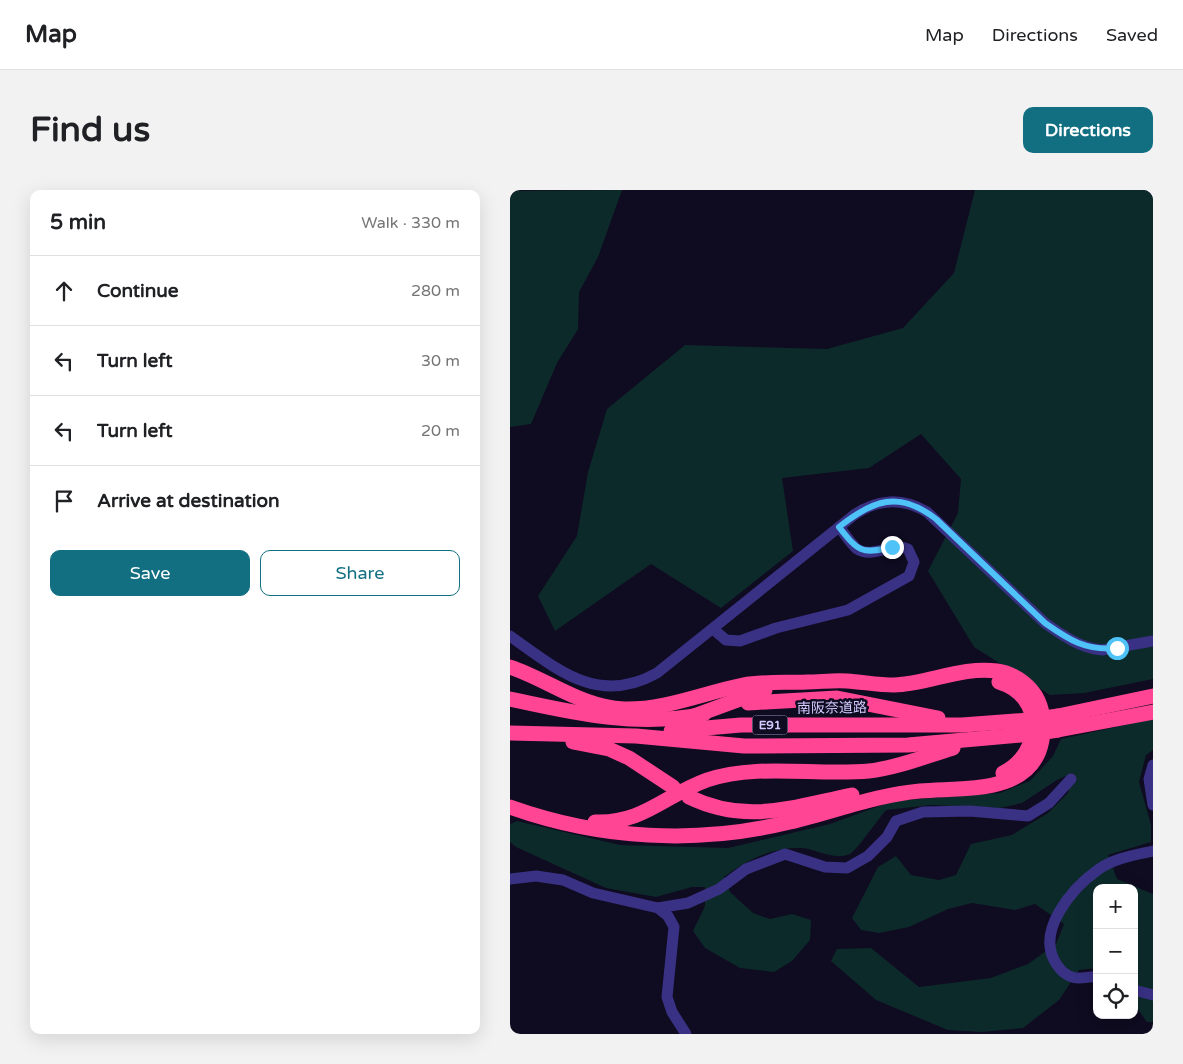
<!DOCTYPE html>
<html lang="en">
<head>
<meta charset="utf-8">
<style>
  :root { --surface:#fff; --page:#f2f2f2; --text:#202124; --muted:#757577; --line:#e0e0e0; --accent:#126f82 }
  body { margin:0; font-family:"Varela Round","Noto Sans JP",sans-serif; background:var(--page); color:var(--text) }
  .controls { position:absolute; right:15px; bottom:15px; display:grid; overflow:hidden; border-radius:10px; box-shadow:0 5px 20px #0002 }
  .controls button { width:45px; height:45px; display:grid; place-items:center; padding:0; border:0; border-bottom:1px solid var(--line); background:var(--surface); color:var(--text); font:25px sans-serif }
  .stop { position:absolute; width:15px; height:15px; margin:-11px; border:4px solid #4fc3f7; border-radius:50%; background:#fff }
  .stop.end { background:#4fc3f7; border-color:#fff; box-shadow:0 1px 5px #0008 }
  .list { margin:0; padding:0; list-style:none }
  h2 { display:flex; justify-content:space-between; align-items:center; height:65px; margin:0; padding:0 20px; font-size:21px }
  h2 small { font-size:16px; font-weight:400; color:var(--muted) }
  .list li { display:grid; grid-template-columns:32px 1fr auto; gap:15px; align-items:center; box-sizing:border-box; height:70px; padding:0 20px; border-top:1px solid var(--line) }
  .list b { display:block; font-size:19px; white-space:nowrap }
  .list em { font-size:16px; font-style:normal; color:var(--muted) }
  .actions { display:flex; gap:10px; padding:15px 20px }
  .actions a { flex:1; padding:11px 0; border:1px solid var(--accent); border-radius:10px; text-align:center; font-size:18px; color:var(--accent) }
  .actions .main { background:var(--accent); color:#fff }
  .icon { flex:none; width:28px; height:28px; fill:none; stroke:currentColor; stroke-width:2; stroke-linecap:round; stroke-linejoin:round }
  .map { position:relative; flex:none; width:643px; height:844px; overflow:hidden; border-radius:10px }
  header { display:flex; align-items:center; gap:30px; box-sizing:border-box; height:70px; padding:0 25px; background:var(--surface); border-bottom:1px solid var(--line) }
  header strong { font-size:24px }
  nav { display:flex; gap:28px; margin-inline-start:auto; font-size:18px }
  .intro { display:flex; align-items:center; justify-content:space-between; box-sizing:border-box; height:120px; padding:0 30px }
  h1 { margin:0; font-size:35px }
  .button { padding:12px 22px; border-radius:10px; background:var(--accent); color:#fff; font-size:18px; font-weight:700 }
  main { display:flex; gap:30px; padding:0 30px }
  aside { flex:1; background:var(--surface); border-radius:10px; box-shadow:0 5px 20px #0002 }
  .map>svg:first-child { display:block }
  .green { fill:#0d2a2b }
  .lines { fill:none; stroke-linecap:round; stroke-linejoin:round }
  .stream { stroke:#04173f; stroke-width:2.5 }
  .minor { stroke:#393184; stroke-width:11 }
  .highway { stroke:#ff4594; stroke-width:15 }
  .highway-bridge { stroke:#ff4594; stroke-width:15 }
  .route { stroke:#4fc3f7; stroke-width:6 }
  .labels { text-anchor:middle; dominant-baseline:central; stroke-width:5; stroke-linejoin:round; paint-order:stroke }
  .shield { fill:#0f0b20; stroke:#9891bc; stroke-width:1 }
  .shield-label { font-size:12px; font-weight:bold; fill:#d3caff }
  .street-label { font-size:14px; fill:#d3caff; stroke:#0f0b20 }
</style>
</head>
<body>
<header>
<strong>Map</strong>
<nav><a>Map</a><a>Directions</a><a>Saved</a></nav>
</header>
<div class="intro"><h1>Find us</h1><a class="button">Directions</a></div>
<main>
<aside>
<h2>5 min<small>Walk · 330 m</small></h2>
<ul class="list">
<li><svg class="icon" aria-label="ahead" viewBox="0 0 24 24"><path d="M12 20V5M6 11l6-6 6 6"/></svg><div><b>Continue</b></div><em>280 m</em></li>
<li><svg class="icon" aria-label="left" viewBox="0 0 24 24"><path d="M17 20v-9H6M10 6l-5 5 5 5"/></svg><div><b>Turn left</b></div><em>30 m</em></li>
<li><svg class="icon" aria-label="left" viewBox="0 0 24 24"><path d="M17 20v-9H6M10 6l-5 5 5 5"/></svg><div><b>Turn left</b></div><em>20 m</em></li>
<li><svg class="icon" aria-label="arrive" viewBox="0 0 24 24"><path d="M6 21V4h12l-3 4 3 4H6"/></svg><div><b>Arrive at destination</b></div></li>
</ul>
<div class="actions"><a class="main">Save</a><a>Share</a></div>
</aside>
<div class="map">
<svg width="643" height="844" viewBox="0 0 643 844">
  <rect width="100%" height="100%" fill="#0f0b20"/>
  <!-- green -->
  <g class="green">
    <path d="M 112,0 L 88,67 L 69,102 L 68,139 L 47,173 L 21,234 L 0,237 L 0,1 Z"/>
    <path d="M 465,0 L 643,0 L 643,489 L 574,503 L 540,505 L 464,457 L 418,381 L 448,323 L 451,289 L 411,244 L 359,278 L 272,288 L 283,361 L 211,418 L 141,374 L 45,441 L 28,406 L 67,346 L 78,282 L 97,219 L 175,155 L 317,159 L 393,138 L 444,83 Z"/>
    <path d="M 643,529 L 643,560 L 636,565 L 629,592 L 641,635 L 641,652 L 598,665 L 607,689 L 643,704 L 643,832 L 637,832 L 624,814 L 624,698 L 587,698 L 587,778 L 569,780 L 549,810 L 513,838 L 472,842 L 438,840 L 366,810 L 321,771 L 327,759 L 361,758 L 409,797 L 481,788 L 518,774 L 546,754 L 554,734 L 525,714 L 505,720 L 462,713 L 438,719 L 399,737 L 369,743 L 351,740 L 342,728 L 368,677 L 386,666 L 401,685 L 429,690 L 446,685 L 461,654 L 502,645 L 538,623 L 558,603 L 563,583 L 547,590 L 512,613 L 490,618 L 421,615 L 376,620 C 369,628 347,660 340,664 C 324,671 307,659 291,658 C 262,657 237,670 214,687 L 220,702 L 243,723 L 260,729 L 282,724 L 301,730 L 300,750 L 282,771 L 264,782 L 230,778 L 195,758 L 183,741 L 195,716 L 195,697 L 182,697 L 146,707 L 96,698 L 6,657 L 0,652 L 0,634 L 7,631 L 110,655 L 218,658 L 320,634 L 383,611 L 490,603 L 520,591 L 543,566 L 551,549 Z"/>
  </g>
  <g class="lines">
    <!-- stream -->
    <path class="stream" d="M 0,1 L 0,0"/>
    <!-- minor -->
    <g class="minor">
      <path d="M 203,439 L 216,450 L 230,451 L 266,438 L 338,420 L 399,386 L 404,372 L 398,359 C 381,352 362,369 347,359 C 340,353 335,344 329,337"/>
      <path d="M 0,446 C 48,480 88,516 147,483 L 344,325 C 367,309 392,307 417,322 L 535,433 C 552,445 570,458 592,460 L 643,451"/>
      <path d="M 643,575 L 639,589 L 643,615"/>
      <path d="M 0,689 L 26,686 L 53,690 L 83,703 L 148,718 L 178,713 L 209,699 L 236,679 L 275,664 L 315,677 L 337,678 L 358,666 L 377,647 L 386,631 L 413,622 L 460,621 L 518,626 L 539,613 L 561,589"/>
      <path d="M 148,718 L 158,726 L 164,737 L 157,807 L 162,822 L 176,844"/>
      <path d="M 587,786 C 569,789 558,791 547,775 C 524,742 562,698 589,679 C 605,668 625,665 643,661"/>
      <path d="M 624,800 L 643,805"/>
    </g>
    <!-- highway -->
    <g class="highway">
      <path d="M 0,477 C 39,490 71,517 114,519 C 155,520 193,503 233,495 C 254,491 275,493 297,492 C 310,492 324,490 337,491 C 353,492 368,495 384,495 C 418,494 452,476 487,481 C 502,483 516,492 525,505 C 533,518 535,535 532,550 C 522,606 452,597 410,601 C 365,605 323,622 280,632 C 186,655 90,649 0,617"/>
      <path d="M 489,492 C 535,506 533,563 493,583"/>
      <path d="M 0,509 C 64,523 128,538 194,524"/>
      <path d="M 238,513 L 327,508 L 428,528"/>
      <path d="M 184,526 L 255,500"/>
      <path d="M 548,526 L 643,506"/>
      <path d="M 548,540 L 643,522"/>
      <path d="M 161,541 L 231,535 L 452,535 L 520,530"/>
      <path d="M 0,543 L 126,546 L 234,556 L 398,555 L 522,544"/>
      <path d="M 63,552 L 99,559 L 119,568 L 163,597"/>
      <path d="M 179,607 C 237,635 282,617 342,605"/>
      <path d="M 85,632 C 133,634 155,605 197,590 C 248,573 306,586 359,581 C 387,578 416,566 443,558"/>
    </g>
    <!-- highway-bridge -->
    <g class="highway-bridge">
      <path d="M 520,530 L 548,526"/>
      <path d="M 522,544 L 548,540"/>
    </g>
  </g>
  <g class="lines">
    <!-- route -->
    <path class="route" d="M 382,357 C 351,365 348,361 329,337 C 363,310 389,300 426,329 L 535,433 C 559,450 576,461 607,458"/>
  </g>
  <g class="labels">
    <!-- shield labels -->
    <rect class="shield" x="242.5" y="525.5" width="35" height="19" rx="4"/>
    <g class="shield-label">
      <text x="260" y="535">E91</text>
    </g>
    <!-- street labels -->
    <g class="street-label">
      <text transform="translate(322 518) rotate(-1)">南阪奈道路</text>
    </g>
  </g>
</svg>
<div class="controls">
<button>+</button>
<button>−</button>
<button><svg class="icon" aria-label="locate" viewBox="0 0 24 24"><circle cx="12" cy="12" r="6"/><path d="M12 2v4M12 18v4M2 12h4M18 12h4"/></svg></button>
</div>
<div class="stop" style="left:607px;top:458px"></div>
<div class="stop end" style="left:382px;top:357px"></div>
</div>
</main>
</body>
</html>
